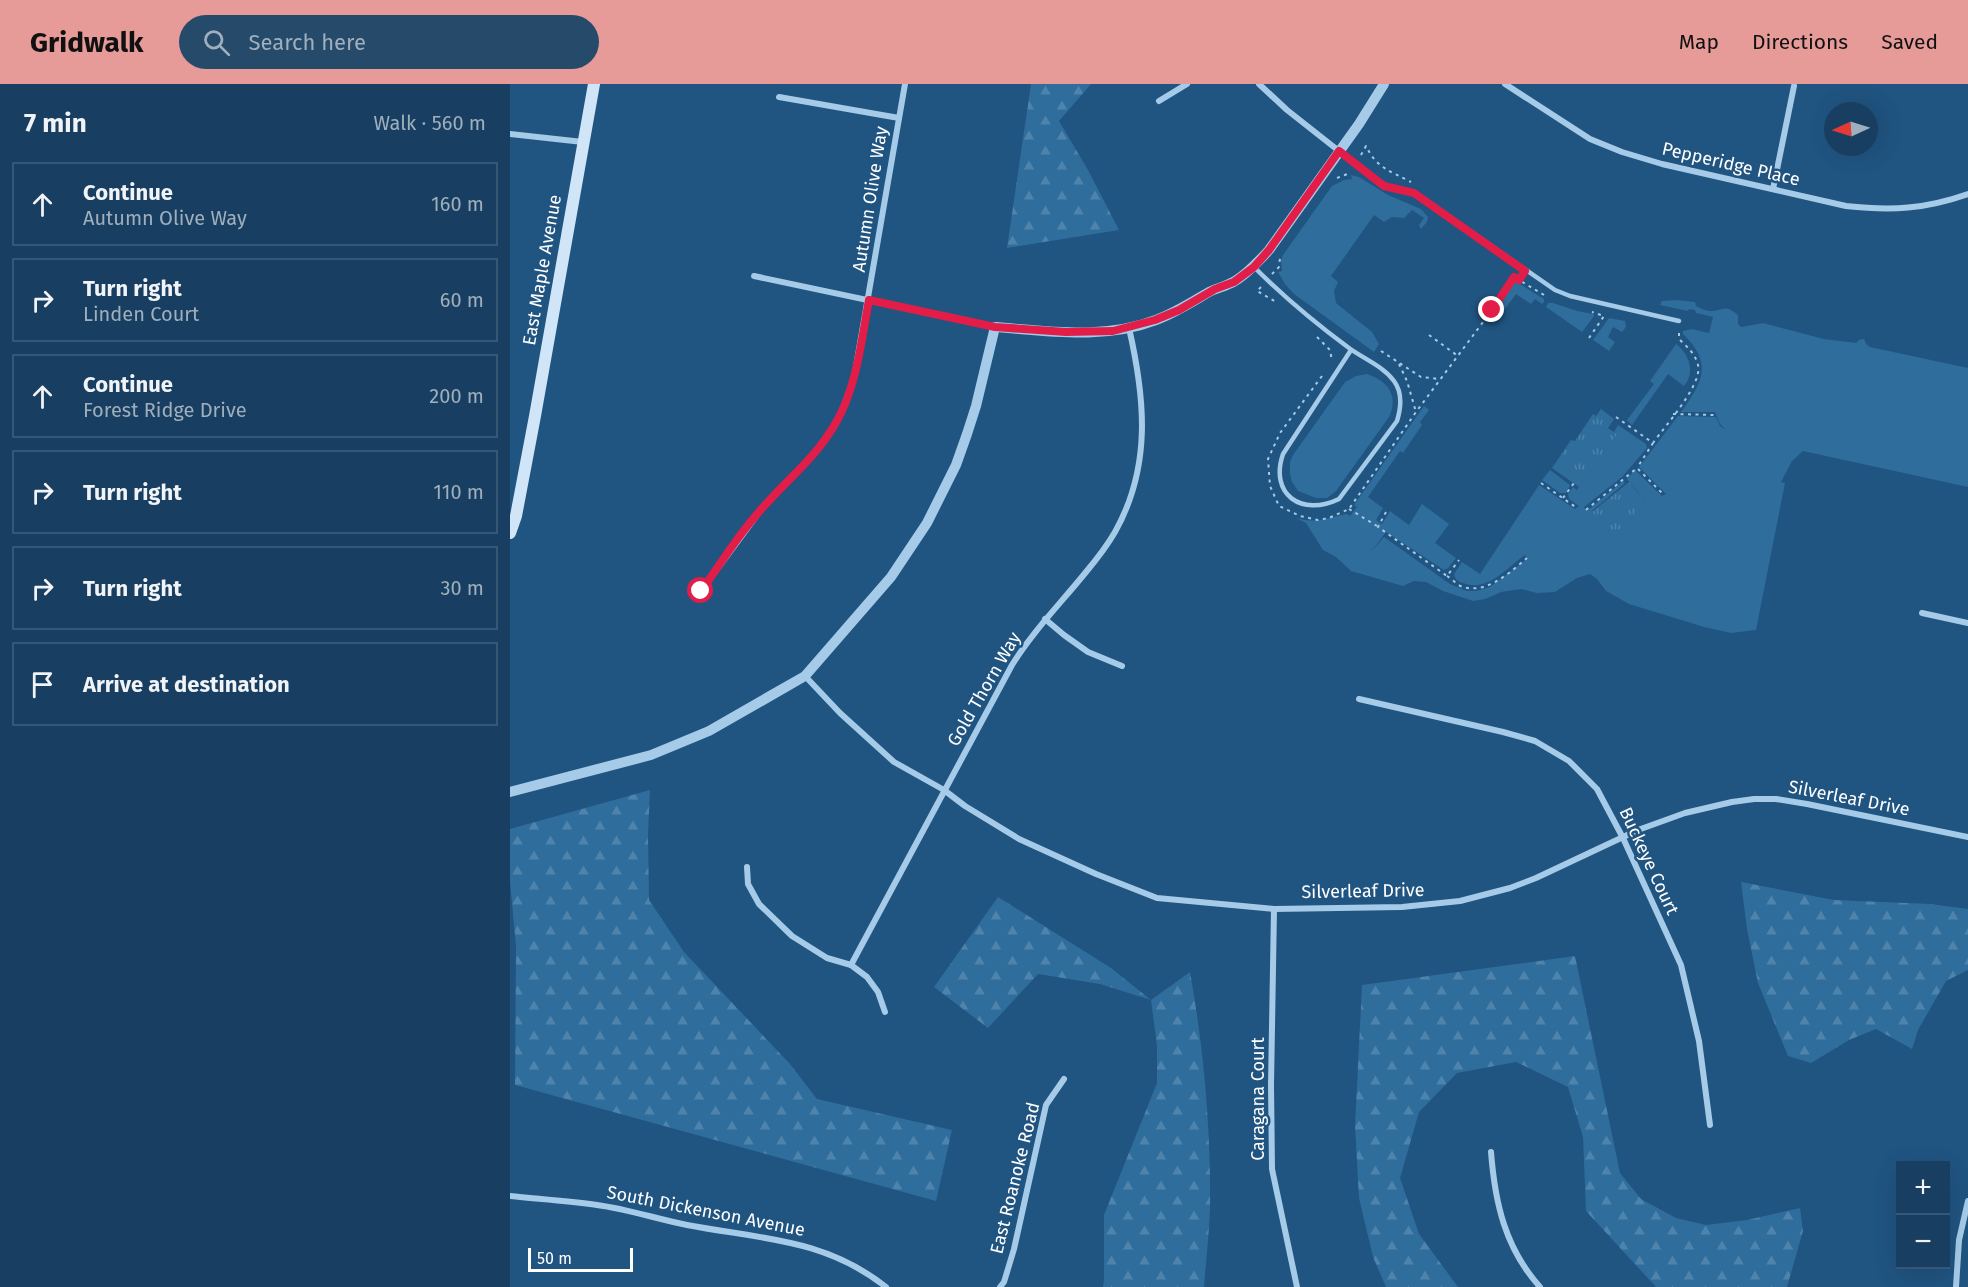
<!DOCTYPE html>
<html lang="en">
<head>
<meta charset="utf-8">
<style>
  :root { --surface:#183f61; --page:#254a6a; --text:#f1f3f6; --muted:#9fafbd; --line:#365876; --accent:#e69b98 }
  body { margin:0; font-family:"Fira Sans",sans-serif; background:var(--page); color:var(--text) }
  .controls { position:absolute; right:18px; bottom:18px; display:grid; overflow:hidden; border-radius:0px; box-shadow:0 6px 24px #0002 }
  .controls button { width:54px; height:54px; display:grid; place-items:center; padding:0; border:0; border-bottom:2px solid var(--line); background:var(--surface); color:var(--text); font:30px sans-serif }
  .compass { position:absolute; left:1314px; top:18px; width:54px; height:54px; border-radius:50%; background:var(--surface); box-shadow:0 6px 24px #0002; rotate:266deg }
  .scale { position:absolute; left:18px; bottom:15px; width:105px; box-sizing:border-box; padding-left:6px; border:3px solid #fff; border-top:0; font-size:16px; line-height:21px; white-space:nowrap; color:#fff; -webkit-text-stroke:4px #205481; paint-order:stroke }
  .stop { position:absolute; width:18px; height:18px; margin:-14px; border:4px solid #e11d48; border-radius:50%; background:#fff }
  .stop.end { background:#e11d48; border-color:#fff; box-shadow:0 2px 6px #0008 }
  .list { margin:0; padding:0; list-style:none }
  h2 { display:flex; justify-content:space-between; align-items:center; height:78px; margin:0; padding:0 24px; font-size:26px }
  h2 small { font-size:20px; font-weight:400; color:var(--muted) }
  .list li { display:grid; grid-template-columns:39px 1fr auto; gap:18px; align-items:center; box-sizing:border-box; height:84px; margin:0 12px 12px; padding:0 12px; border:2px solid var(--line); border-radius:0px }
  .list b { display:block; font-size:22px; white-space:nowrap }
  .list p { margin:0; font-size:20px; white-space:nowrap; color:var(--muted) }
  .list em { font-size:20px; font-style:normal; color:var(--muted) }
  .icon { flex:none; width:33px; height:33px; fill:none; stroke:currentColor; stroke-width:2; stroke-linecap:round; stroke-linejoin:round }
  .map { position:relative; flex:none; width:1458px; height:1203px; overflow:hidden }
  header { display:flex; align-items:center; gap:36px; box-sizing:border-box; height:84px; padding:0 30px; background:var(--accent); color:#111 }
  header strong { font-size:28px }
  nav { display:flex; gap:33px; margin-inline-start:auto; font-size:21px }
  .search { width:420px; height:54px; background:var(--page); display:flex; align-items:center; gap:15px; box-sizing:border-box; padding:0 21px; border-radius:33px; color:var(--muted); font-size:22px }
  main { display:flex }
  aside { flex:1; background:var(--surface) }
  .map>svg:first-child { display:block }
  .grass { fill:#2f6d9d }
  .forest { fill:url(#forest-firs) }
  .park { fill:url(#park-tufts) }
  .lines { fill:none; stroke-linecap:round; stroke-linejoin:round }
  .path { stroke:#a5cbe8; stroke-width:2; stroke-dasharray:3 4.5; stroke-linecap:butt }
  .service { stroke:#a5cbe8; stroke-width:4.5 }
  .minor { stroke:#a5cbe8; stroke-width:6 }
  .tertiary { stroke:#a5cbe8; stroke-width:10 }
  .secondary { stroke:#d0e5f7; stroke-width:12 }
  .route { stroke:#e11d48; stroke-width:8 }
  .labels { text-anchor:middle; dominant-baseline:central; stroke-width:5; stroke-linejoin:round; paint-order:stroke }
  .street-label { font-size:18px; fill:#fff; stroke:#205481 }
</style>
</head>
<body>
<header>
<strong>Gridwalk</strong>
<div class="search"><svg class="icon" aria-label="search" viewBox="0 0 24 24"><circle cx="10" cy="10" r="6"/><path d="M15 15l6 6"/></svg>Search here</div>
<nav><a>Map</a><a>Directions</a><a>Saved</a></nav>
</header>
<main>
<aside>
<h2>7 min<small>Walk · 560 m</small></h2>
<ul class="list">
<li><svg class="icon" aria-label="ahead" viewBox="0 0 24 24"><path d="M12 20V5M6 11l6-6 6 6"/></svg><div><b>Continue</b><p>Autumn Olive Way</p></div><em>160 m</em></li>
<li><svg class="icon" aria-label="right" viewBox="0 0 24 24"><path d="M7 20v-9h11M14 6l5 5-5 5"/></svg><div><b>Turn right</b><p>Linden Court</p></div><em>60 m</em></li>
<li><svg class="icon" aria-label="ahead" viewBox="0 0 24 24"><path d="M12 20V5M6 11l6-6 6 6"/></svg><div><b>Continue</b><p>Forest Ridge Drive</p></div><em>200 m</em></li>
<li><svg class="icon" aria-label="right" viewBox="0 0 24 24"><path d="M7 20v-9h11M14 6l5 5-5 5"/></svg><div><b>Turn right</b></div><em>110 m</em></li>
<li><svg class="icon" aria-label="right" viewBox="0 0 24 24"><path d="M7 20v-9h11M14 6l5 5-5 5"/></svg><div><b>Turn right</b></div><em>30 m</em></li>
<li><svg class="icon" aria-label="arrive" viewBox="0 0 24 24"><path d="M6 21V4h12l-3 4 3 4H6"/></svg><div><b>Arrive at destination</b></div></li>
</ul>
</aside>
<div class="map">
<svg width="1458" height="1203" viewBox="0 0 1458 1203">
  <defs>
    <pattern id="forest-firs" width="22" height="20" patternUnits="userSpaceOnUse" patternTransform="scale(1.5)"><rect width="22" height="20" fill="#2f6d9d"/><path d="M5 1l3.5 6h-7zM16 11l3.5 6h-7z" fill="#4e83ac"/></pattern>
    <pattern id="park-tufts" width="24" height="20" patternUnits="userSpaceOnUse" patternTransform="scale(1.5)"><rect width="24" height="20" fill="#2f6d9d"/><path d="M3 7l-1-3M5 7V3M7 7l1-3M15 17l-1-3M17 17v-4M19 17l1-3" fill="none" stroke="#4e83ac"/></pattern>
  </defs>
  <rect width="100%" height="100%" fill="#205481"/>
  <!-- grass -->
  <g class="grass">
    <path d="M 841,91 L 849,93 L 878,111 L 911,125 L 918,133 L 917,138 L 911,145 L 909,141 L 914,134 L 902,126 L 894,134 L 882,133 L 874,138 L 864,131 L 821,192 L 828,198 L 824,207 L 826,219 L 862,248 L 869,260 L 864,268 L 784,210 L 775,200 L 768,188 L 772,187 L 771,176 L 773,171 L 822,102 L 834,96 L 842,95 Z"/>
    <path d="M 1005,197 L 1034,215 L 1034,218 L 1032,220 L 1025,215 L 1021,220 L 1006,210 L 987,236 L 979,231 L 1002,198 Z"/>
    <path d="M 1165,216 L 1185,218 L 1186,222 C 1190,224 1196,227 1200,227 C 1214,227 1214,219 1228,231 L 1228,240 L 1231,243 L 1253,239 L 1314,255 L 1346,259 L 1349,256 L 1354,255 L 1356,260 L 1360,263 L 1458,284 L 1458,403 L 1293,367 L 1282,377 L 1271,398 L 1275,399 L 1246,546 L 1221,549 L 1194,543 L 1119,520 L 1096,507 L 1087,495 L 1080,490 L 1067,494 L 1045,508 L 1027,509 L 1011,505 L 991,508 L 975,515 L 963,517 L 933,507 L 916,498 L 904,497 L 893,502 L 841,487 L 826,473 L 813,466 L 796,439 L 786,434 C 810,440 814,434 837,430 L 840,432 L 847,423 L 844,421 L 914,322 L 919,326 L 910,338 L 912,341 L 893,369 L 890,367 L 858,413 L 873,424 L 866,436 L 872,440 L 880,427 L 899,441 L 912,420 L 939,440 L 925,459 L 946,474 L 938,484 L 934,486 L 876,448 L 861,468 L 874,453 L 940,500 L 957,507 L 966,507 L 980,503 L 1017,475 L 1015,471 C 997,483 978,509 953,499 C 947,497 945,495 944,490 L 952,478 L 970,490 L 1029,401 L 1065,425 L 1069,422 L 1059,415 L 1058,410 L 1063,403 L 1067,406 L 1069,403 L 1106,350 L 1104,348 L 1108,341 L 1136,360 L 1137,364 L 1112,393 L 1074,423 L 1077,427 L 1113,397 L 1115,399 L 1082,427 L 1098,448 L 1135,417 L 1117,395 L 1125,386 L 1152,412 L 1156,410 L 1129,383 L 1168,332 L 1206,333 L 1210,342 L 1216,346 L 1210,340 L 1205,328 L 1171,328 C 1193,298 1203,279 1173,250 L 1173,247 L 1182,245 L 1199,249 L 1203,233 L 1186,229 L 1185,226 L 1179,225 L 1178,227 L 1150,221 L 1152,217 Z"/>
    <path d="M 1038,219 L 1043,219 L 1067,227 L 1083,230 L 1084,232 L 1072,248 L 1036,223 Z"/>
    <path d="M 1099,234 L 1115,237 L 1116,243 L 1112,248 L 1103,243 L 1098,253 L 1105,258 L 1099,267 L 1083,256 Z"/>
    <path d="M 1166,260 C 1179,270 1186,288 1174,302 L 1158,290 L 1122,341 L 1117,336 L 1144,300 L 1140,297 Z"/>
    <path d="M 857,290 C 878,297 889,312 879,333 L 826,407 L 817,414 L 806,414 L 788,407 L 782,398 L 780,390 L 780,378 L 783,371 L 835,298 L 846,292 Z"/>
    <path d="M 1040,386 L 1060,401 L 1056,409 L 1050,409 L 1032,396 Z"/>
  </g>
  <!-- forest -->
  <g class="forest">
    <path d="M 521,0 L 581,0 L 549,37 L 578,86 L 609,146 L 497,164 Z"/>
    <path d="M 140,706 L 138,750 L 139,816 L 174,868 L 280,980 L 307,1015 L 442,1046 L 426,1117 L 5,1001 L 6,862 L 0,797 L 0,745 Z"/>
    <path d="M 1231,798 L 1324,816 L 1420,820 L 1458,825 L 1458,886 L 1436,897 L 1408,946 L 1402,965 L 1366,945 L 1339,956 L 1301,979 L 1278,972 L 1248,899 L 1237,845 Z"/>
    <path d="M 488,813 L 601,884 L 641,916 L 680,888 C 694,966 701,1046 700,1125 C 699,1151 696,1177 694,1203 L 593,1203 L 594,1196 L 594,1131 L 647,999 L 647,962 L 641,916 L 590,900 L 528,890 L 478,944 L 424,903 Z"/>
    <path d="M 1065,872 L 1110,1089 L 1131,1115 L 1166,1134 L 1196,1141 L 1237,1136 L 1290,1124 L 1293,1147 L 1277,1203 L 1146,1203 L 1076,1127 L 1073,1053 L 1058,1003 L 1006,978 L 947,989 L 909,1028 L 890,1094 L 909,1150 L 948,1203 L 876,1203 L 863,1173 L 849,1114 L 845,1042 L 852,901 Z"/>
  </g>
  <!-- park -->
  <g class="park">
    <path d="M 1091,325 L 1104,335 L 1098,344 L 1107,350 L 1069,403 L 1042,384 L 1061,356 L 1065,357 L 1083,330 L 1086,332 Z"/>
    <path d="M 1119,398 L 1135,417 L 1111,445 L 1098,448 L 1082,428 Z"/>
  </g>
  <g class="lines">
    <!-- path -->
    <g class="path">
      <path d="M 851,71 L 856,62 C 867,85 881,87 901,98"/>
      <path d="M 827,94 L 840,89"/>
      <path d="M 762,190 L 769,183 L 770,174"/>
      <path d="M 751,203 L 747,207 L 766,218"/>
      <path d="M 919,251 L 948,272"/>
      <path d="M 807,253 L 820,266 L 822,277"/>
      <path d="M 1079,254 L 1094,232 L 1082,228"/>
      <path d="M 871,267 L 911,293 L 929,295"/>
      <path d="M 889,280 L 897,297 L 906,328"/>
      <path d="M 812,292 L 770,349 L 758,375 L 760,402 L 769,422 L 790,432 L 808,436 L 819,434 L 839,425 L 906,328 L 982,226 L 1004,193 L 1034,211"/>
      <path d="M 1163,330 L 1204,331"/>
      <path d="M 1106,333 L 1143,359 L 1127,384"/>
      <path d="M 1143,359 C 1155,342 1193,300 1188,281 C 1185,269 1177,263 1169,255 L 1169,245"/>
      <path d="M 1031,399 L 1067,424"/>
      <path d="M 1053,414 L 1064,399"/>
      <path d="M 839,425 L 867,442"/>
      <path d="M 1076,426 L 1127,384 L 1154,411"/>
      <path d="M 876,428 L 868,443 L 937,492 L 949,476"/>
      <path d="M 937,492 C 942,495 948,502 953,503 C 978,510 1000,488 1017,474"/>
    </g>
    <!-- service -->
    <g class="service">
      <path d="M 829,67 L 874,102 L 905,109 L 1045,206 L 1060,212 L 1169,237"/>
      <path d="M 744,183 C 774,213 805,239 839,264 C 854,275 873,282 884,297 C 893,309 891,324 887,337 L 829,415 C 792,433 759,411 773,370 L 841,266"/>
    </g>
    <!-- minor -->
    <g class="minor">
      <path d="M 749,0 L 777,26 L 829,67"/>
      <path d="M 995,0 L 1080,55 L 1112,68 L 1152,80 L 1336,122 C 1382,127 1415,125 1458,110"/>
      <path d="M 269,13 L 389,34"/>
      <path d="M 649,17 L 677,0"/>
      <path d="M 0,50 L 73,58"/>
      <path d="M 1263,105 L 1284,2"/>
      <path d="M 244,192 L 485,243"/>
      <path d="M 191,507 L 256,419 L 298,377 L 319,350 L 332,327 L 344,294 L 395,0"/>
      <path d="M 1412,529 L 1458,539"/>
      <path d="M 535,535 L 554,551 L 578,568 L 612,582"/>
      <path d="M 295,592 L 330,629 L 384,678 L 434,706 L 455,722 L 509,755 L 586,790 L 647,814 L 764,825 L 892,823 L 950,817 L 1000,804 L 1026,794 L 1128,746 L 1175,729 L 1222,718 L 1244,715 L 1266,715 L 1297,720 L 1458,753"/>
      <path d="M 849,615 L 993,648 L 1025,657 L 1059,677 L 1087,705 L 1113,754 L 1171,881 L 1189,957 L 1200,1041"/>
      <path d="M 237,783 L 238,800 L 249,820 L 282,852 L 317,874 L 341,881 L 357,893 L 368,908 L 375,928"/>
      <path d="M 764,825 L 761,1001 L 762,1085 L 787,1203"/>
      <path d="M 341,881 L 502,581 C 523,547 551,519 576,488 C 586,476 597,462 605,448 C 642,382 635,314 619,244"/>
      <path d="M 981,1068 C 985,1119 995,1164 1030,1203"/>
      <path d="M 0,1112 C 29,1115 58,1117 87,1121 C 117,1125 147,1135 177,1141 C 250,1155 314,1154 376,1203"/>
      <path d="M 490,1203 L 494,1198 L 504,1165 L 536,1021 L 554,995"/>
      <path d="M 1446,1203 L 1449,1156 L 1458,1117"/>
    </g>
    <!-- tertiary -->
    <path class="tertiary" d="M 0,708 L 141,671 L 199,647 L 295,592 L 381,493 L 417,439 L 446,381 L 457,350 L 466,322 L 485,243 C 539,247 594,256 646,236 C 665,229 682,218 699,208 C 707,204 717,202 725,197 C 738,189 749,177 759,166 L 849,40 L 874,0"/>
    <!-- secondary -->
    <path class="secondary" d="M 0,449 L 6,432 L 25,332 L 84,0"/>
  </g>
  <g class="lines">
    <!-- route -->
    <path class="route" d="M 191,507 C 212,478 232,445 257,419 C 285,388 313,367 332,327 C 348,292 352,253 359,216 L 485,243 L 556,248 L 603,247 L 645,236 L 669,226 L 705,205 L 724,198 L 744,183 L 759,166 L 829,67 L 874,102 L 904,109 L 1015,187 L 1009,196 L 1004,193 L 982,226"/>
  </g>
  <g class="labels">
    <!-- street labels -->
    <g class="street-label">
      <text transform="translate(1221 80) rotate(13)">Pepperidge Place</text>
      <text transform="translate(360 115) rotate(-81)">Autumn Olive Way</text>
      <text transform="translate(32 186) rotate(-80)">East Maple Avenue</text>
      <text transform="translate(474 605) rotate(-60)">Gold Thorn Way</text>
      <text transform="translate(1339 714) rotate(11)">Silverleaf Drive</text>
      <text transform="translate(1139 777) rotate(65)">Buckeye Court</text>
      <text transform="translate(853 807) rotate(-1)">Silverleaf Drive</text>
      <text transform="translate(748 1015) rotate(-90)">Caragana Court</text>
      <text transform="translate(505 1094) rotate(-76)">East Roanoke Road</text>
      <text transform="translate(196 1127) rotate(11)">South Dickenson Avenue</text>
    </g>
  </g>
</svg>
<div class="controls">
<button>+</button>
<button>−</button>
</div>
<svg class="compass" viewBox="-18 -18 36 36"><path d="M0-13l5 13h-10z" fill="#e53935"/><path d="M0 13l5-13h-10z" fill="#9fafbd"/></svg>
<div class="scale">50 m</div>
<div class="stop" style="left:191px;top:507px"></div>
<div class="stop end" style="left:982px;top:226px"></div>
</div>
</main>
</body>
</html>
